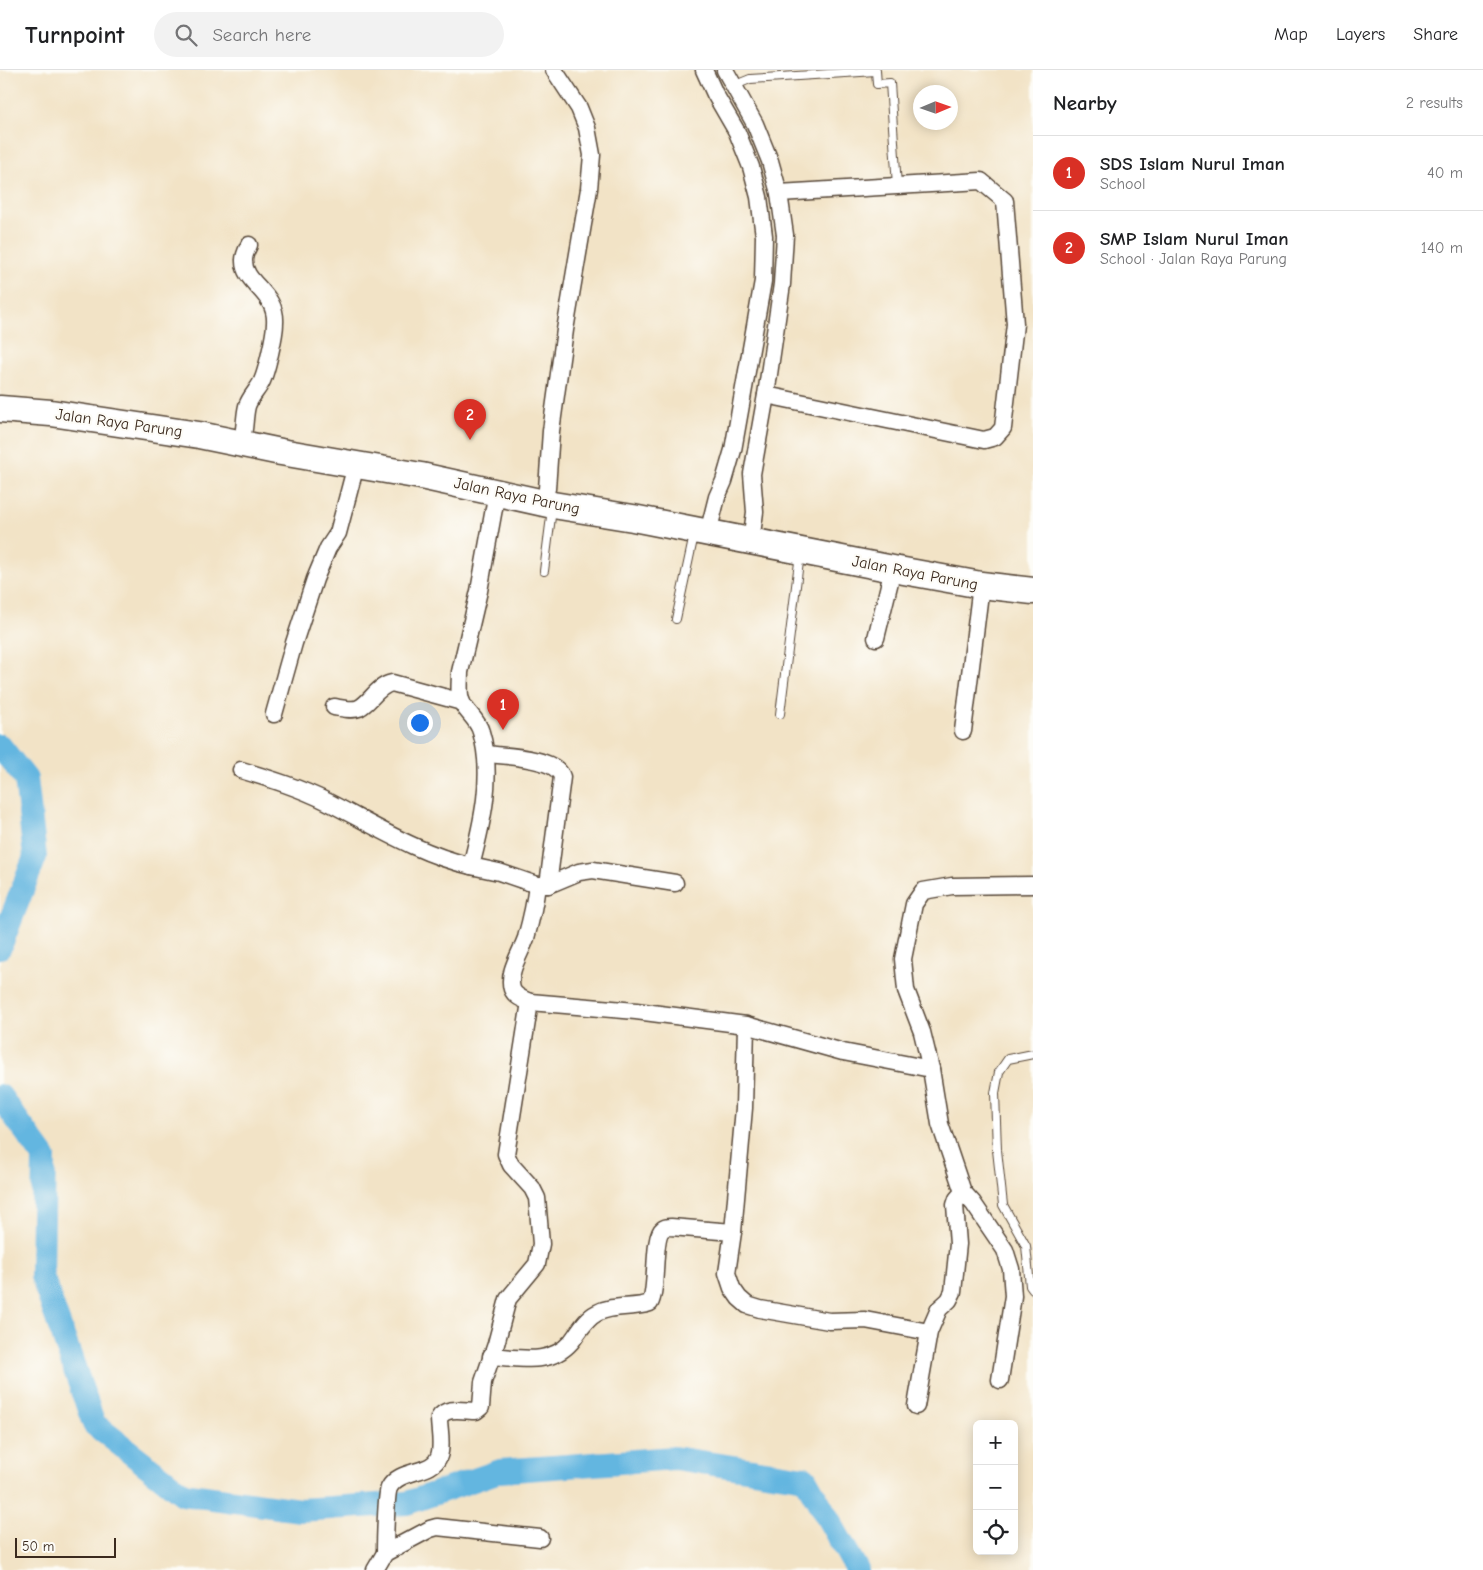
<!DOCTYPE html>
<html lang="en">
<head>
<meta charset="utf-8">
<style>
  :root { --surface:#fff; --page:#f2f2f2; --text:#202124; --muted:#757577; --line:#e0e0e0; --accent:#d93025 }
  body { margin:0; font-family:"Comic Neue",sans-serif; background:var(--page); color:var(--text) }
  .controls { position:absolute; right:15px; bottom:15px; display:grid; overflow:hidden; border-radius:8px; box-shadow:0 2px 12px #0003 }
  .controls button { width:45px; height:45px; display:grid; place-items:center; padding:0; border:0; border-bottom:1px solid var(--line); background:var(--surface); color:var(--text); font:25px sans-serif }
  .compass { position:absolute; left:913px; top:15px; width:45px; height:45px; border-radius:50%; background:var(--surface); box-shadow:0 2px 12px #0003; rotate:88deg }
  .scale { position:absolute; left:15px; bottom:12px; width:101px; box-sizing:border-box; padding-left:5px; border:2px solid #3b2a1e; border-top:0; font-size:14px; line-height:18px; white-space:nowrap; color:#3b2a1e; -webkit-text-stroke:4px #fdfcf7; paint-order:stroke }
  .you { position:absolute; left:419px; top:652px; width:18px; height:18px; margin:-12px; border:4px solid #fff; border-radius:50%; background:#1a73e8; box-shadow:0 0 0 8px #1a73e833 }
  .badge { display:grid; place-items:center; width:32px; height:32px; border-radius:50%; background:var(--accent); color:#fff; font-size:16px; font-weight:700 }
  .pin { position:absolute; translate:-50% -41px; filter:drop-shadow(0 1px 2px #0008) }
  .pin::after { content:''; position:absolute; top:26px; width:18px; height:15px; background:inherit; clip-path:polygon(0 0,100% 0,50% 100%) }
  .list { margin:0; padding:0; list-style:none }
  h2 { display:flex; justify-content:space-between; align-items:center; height:65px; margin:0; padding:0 20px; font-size:21px }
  h2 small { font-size:16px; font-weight:400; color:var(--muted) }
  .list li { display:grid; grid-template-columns:32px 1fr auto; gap:15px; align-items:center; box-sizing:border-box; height:75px; padding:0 20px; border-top:1px solid var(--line) }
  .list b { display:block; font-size:19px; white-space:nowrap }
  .list p { margin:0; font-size:16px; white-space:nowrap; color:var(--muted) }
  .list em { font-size:16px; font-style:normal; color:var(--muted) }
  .icon { flex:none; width:28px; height:28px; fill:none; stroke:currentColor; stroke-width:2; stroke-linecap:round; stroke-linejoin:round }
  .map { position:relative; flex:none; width:1033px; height:1500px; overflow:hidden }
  header { display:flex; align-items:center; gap:30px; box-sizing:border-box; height:70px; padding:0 25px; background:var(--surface); border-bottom:1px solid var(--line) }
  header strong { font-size:24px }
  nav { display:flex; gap:28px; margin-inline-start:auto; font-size:18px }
  .search { width:350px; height:45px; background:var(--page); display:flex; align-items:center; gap:12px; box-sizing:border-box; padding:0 18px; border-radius:28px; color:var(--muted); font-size:19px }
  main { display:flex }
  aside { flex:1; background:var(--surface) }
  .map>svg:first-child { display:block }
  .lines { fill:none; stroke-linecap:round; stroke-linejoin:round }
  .river { stroke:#64b6e0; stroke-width:24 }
  .service-casing { stroke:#564637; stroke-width:10 }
  .minor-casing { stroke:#564637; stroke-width:19 }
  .trunk-casing { stroke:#564637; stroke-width:29 }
  .service { stroke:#fff; stroke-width:8 }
  .minor { stroke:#fff; stroke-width:16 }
  .trunk { stroke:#fff; stroke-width:26 }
  .labels { text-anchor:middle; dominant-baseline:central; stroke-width:4.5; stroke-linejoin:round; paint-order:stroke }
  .street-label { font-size:16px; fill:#3b2a1e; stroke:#fdfcf7 }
</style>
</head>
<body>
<header>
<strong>Turnpoint</strong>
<div class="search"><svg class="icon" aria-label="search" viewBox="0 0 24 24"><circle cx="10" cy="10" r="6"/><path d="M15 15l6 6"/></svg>Search here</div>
<nav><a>Map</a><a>Layers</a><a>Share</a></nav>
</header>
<main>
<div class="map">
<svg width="1033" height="1500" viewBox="0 0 1033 1500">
  <rect width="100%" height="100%" fill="#fdfcf7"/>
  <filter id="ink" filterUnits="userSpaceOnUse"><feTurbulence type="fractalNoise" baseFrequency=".02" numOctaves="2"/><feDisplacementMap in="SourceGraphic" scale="10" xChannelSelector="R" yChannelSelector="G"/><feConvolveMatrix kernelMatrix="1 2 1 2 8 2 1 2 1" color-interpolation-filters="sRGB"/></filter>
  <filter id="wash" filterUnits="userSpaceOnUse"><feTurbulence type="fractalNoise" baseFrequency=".0096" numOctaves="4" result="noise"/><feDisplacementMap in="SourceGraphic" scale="20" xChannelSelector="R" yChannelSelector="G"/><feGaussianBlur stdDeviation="1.12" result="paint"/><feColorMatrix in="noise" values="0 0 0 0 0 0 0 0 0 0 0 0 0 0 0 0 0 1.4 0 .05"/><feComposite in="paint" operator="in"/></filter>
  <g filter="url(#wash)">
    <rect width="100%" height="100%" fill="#f2e3c6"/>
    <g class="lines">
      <!-- river -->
      <g class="river">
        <path d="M 0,676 L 26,709 L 35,787 L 0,877"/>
        <path d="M 0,1026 L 44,1087 L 42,1206 L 94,1354 L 183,1424 L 300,1440 L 407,1433 L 500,1401 L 674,1388 L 805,1408 L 857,1500"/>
      </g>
    </g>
  </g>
  <g filter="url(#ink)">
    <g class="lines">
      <!-- service casing -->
      <g class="service-casing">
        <g id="service">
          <path d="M 876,1 L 877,14 L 890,13 L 897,116"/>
          <path d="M 733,16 L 750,9 L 876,1 L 876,0"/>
          <path d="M 544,501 L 552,439"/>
          <path d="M 676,549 L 694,465"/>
          <path d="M 780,644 L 800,484"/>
          <path d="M 1033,984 L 1008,989 L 999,1002 L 995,1023 L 997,1080 L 1003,1135 L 1026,1176 L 1030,1216 L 1033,1220"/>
        </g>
      </g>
      <!-- minor casing -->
      <g class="minor-casing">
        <g id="minor">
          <path d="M 704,0 L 715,24 L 737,62 L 751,97 L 759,127 L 764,166 L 763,211 L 733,380 L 724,411 L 717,427 L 708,463"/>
          <path d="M 725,0 L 755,54 L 770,91 L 779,123 L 785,165 L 782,214 L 766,325 L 752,404 L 755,442 L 751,471"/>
          <path d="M 766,325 L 984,370 L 995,367 L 1003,358 L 1015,254 L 1005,131 L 981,111 L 779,123"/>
          <path d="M 244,359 C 245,352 245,344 247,336 C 250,327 256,322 261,313 C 266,304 275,265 275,253 C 277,222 243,214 244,190 C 244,185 247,179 249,175"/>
          <path d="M 547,419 L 551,361 L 565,260 L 589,119 L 592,85 L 587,58 L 579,38 L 554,0"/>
          <path d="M 497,422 L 479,521 L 460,602 C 460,612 458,625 462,633 C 468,644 478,650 481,662 C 494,705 482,754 471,796 L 499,802 L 537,815 L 548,815 L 579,802 L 593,800 L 675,813"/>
          <path d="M 876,568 L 893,499"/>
          <path d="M 334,637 C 341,638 352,641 359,638 C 371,632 377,616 392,613 L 462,632"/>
          <path d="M 274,644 L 294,573 L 315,509 L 328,478 L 338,463 L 356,395"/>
          <path d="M 963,661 L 981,515"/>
          <path d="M 486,684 C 504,686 556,687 562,707 L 548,815"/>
          <path d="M 241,700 C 271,709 300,718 328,732 C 375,756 419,784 471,796"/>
          <path d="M 537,815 C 535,833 531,850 526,868 C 521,883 507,902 512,919 C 515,927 523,929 530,932 L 636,941 L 746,955 L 744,1038 L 733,1162 L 727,1203 L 732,1218 L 739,1228 L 747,1235 L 760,1239 L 829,1251 L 865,1250 L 929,1262"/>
          <path d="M 746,955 L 843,982 L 931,999"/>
          <path d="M 491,1286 C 520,1288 550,1296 571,1272 C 579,1262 585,1249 597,1243 C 613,1234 633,1239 650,1233 C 658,1220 652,1167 663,1159 C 665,1157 669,1157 671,1157 L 733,1162"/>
          <path d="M 1000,1310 L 1013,1226 L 1011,1199 L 1005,1180 L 973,1133 L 963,1122 L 940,1054 L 931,999 L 922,962 L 906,920 L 903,889 L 914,834 L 923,821 L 952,816 L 1033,815"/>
          <path d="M 916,1336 L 929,1262 L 939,1239 L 949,1230 L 953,1222 L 958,1174 L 955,1135 L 957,1129 L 963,1122"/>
          <path d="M 385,1483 C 385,1473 386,1425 389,1418 C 399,1398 433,1405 439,1386 C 443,1375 439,1359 439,1348 C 446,1336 463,1341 476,1341 L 481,1337 L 483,1312 L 496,1274 L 508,1229 L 537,1194 L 541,1174 L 537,1128 L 532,1118 L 511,1095 L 506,1084 L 530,932"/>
          <path d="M 375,1500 L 385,1483 L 430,1459 L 437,1457 L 540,1468"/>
        </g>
      </g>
      <!-- trunk casing -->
      <g class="trunk-casing">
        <path id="trunk" d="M 0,339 L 51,343 L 199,365 L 281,382 L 421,406 L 553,435 L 633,448 L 893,499 L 981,515 L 1033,521"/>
      </g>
      <!-- service -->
      <use href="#service" class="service"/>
      <!-- minor -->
      <use href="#minor" class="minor"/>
      <!-- trunk -->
      <use href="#trunk" class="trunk"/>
    </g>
  </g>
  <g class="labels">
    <!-- street labels -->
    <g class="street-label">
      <text transform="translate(119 353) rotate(8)">Jalan Raya Parung</text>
      <text transform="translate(517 426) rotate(12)">Jalan Raya Parung</text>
      <text transform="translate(915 503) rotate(11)">Jalan Raya Parung</text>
    </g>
  </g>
</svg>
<div class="controls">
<button>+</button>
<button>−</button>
<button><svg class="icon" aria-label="locate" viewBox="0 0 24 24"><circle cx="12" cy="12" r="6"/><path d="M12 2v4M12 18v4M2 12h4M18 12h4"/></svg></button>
</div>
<svg class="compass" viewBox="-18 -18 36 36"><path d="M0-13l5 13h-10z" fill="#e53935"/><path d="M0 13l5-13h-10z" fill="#757577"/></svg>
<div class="scale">50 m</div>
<div class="you"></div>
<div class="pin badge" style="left:503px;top:660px">1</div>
<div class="pin badge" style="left:470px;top:370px">2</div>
</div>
<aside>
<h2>Nearby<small>2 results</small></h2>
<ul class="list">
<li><span class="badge">1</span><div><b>SDS Islam Nurul Iman</b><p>School</p></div><em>40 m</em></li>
<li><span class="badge">2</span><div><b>SMP Islam Nurul Iman</b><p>School · Jalan Raya Parung</p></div><em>140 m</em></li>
</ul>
</aside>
</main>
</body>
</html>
